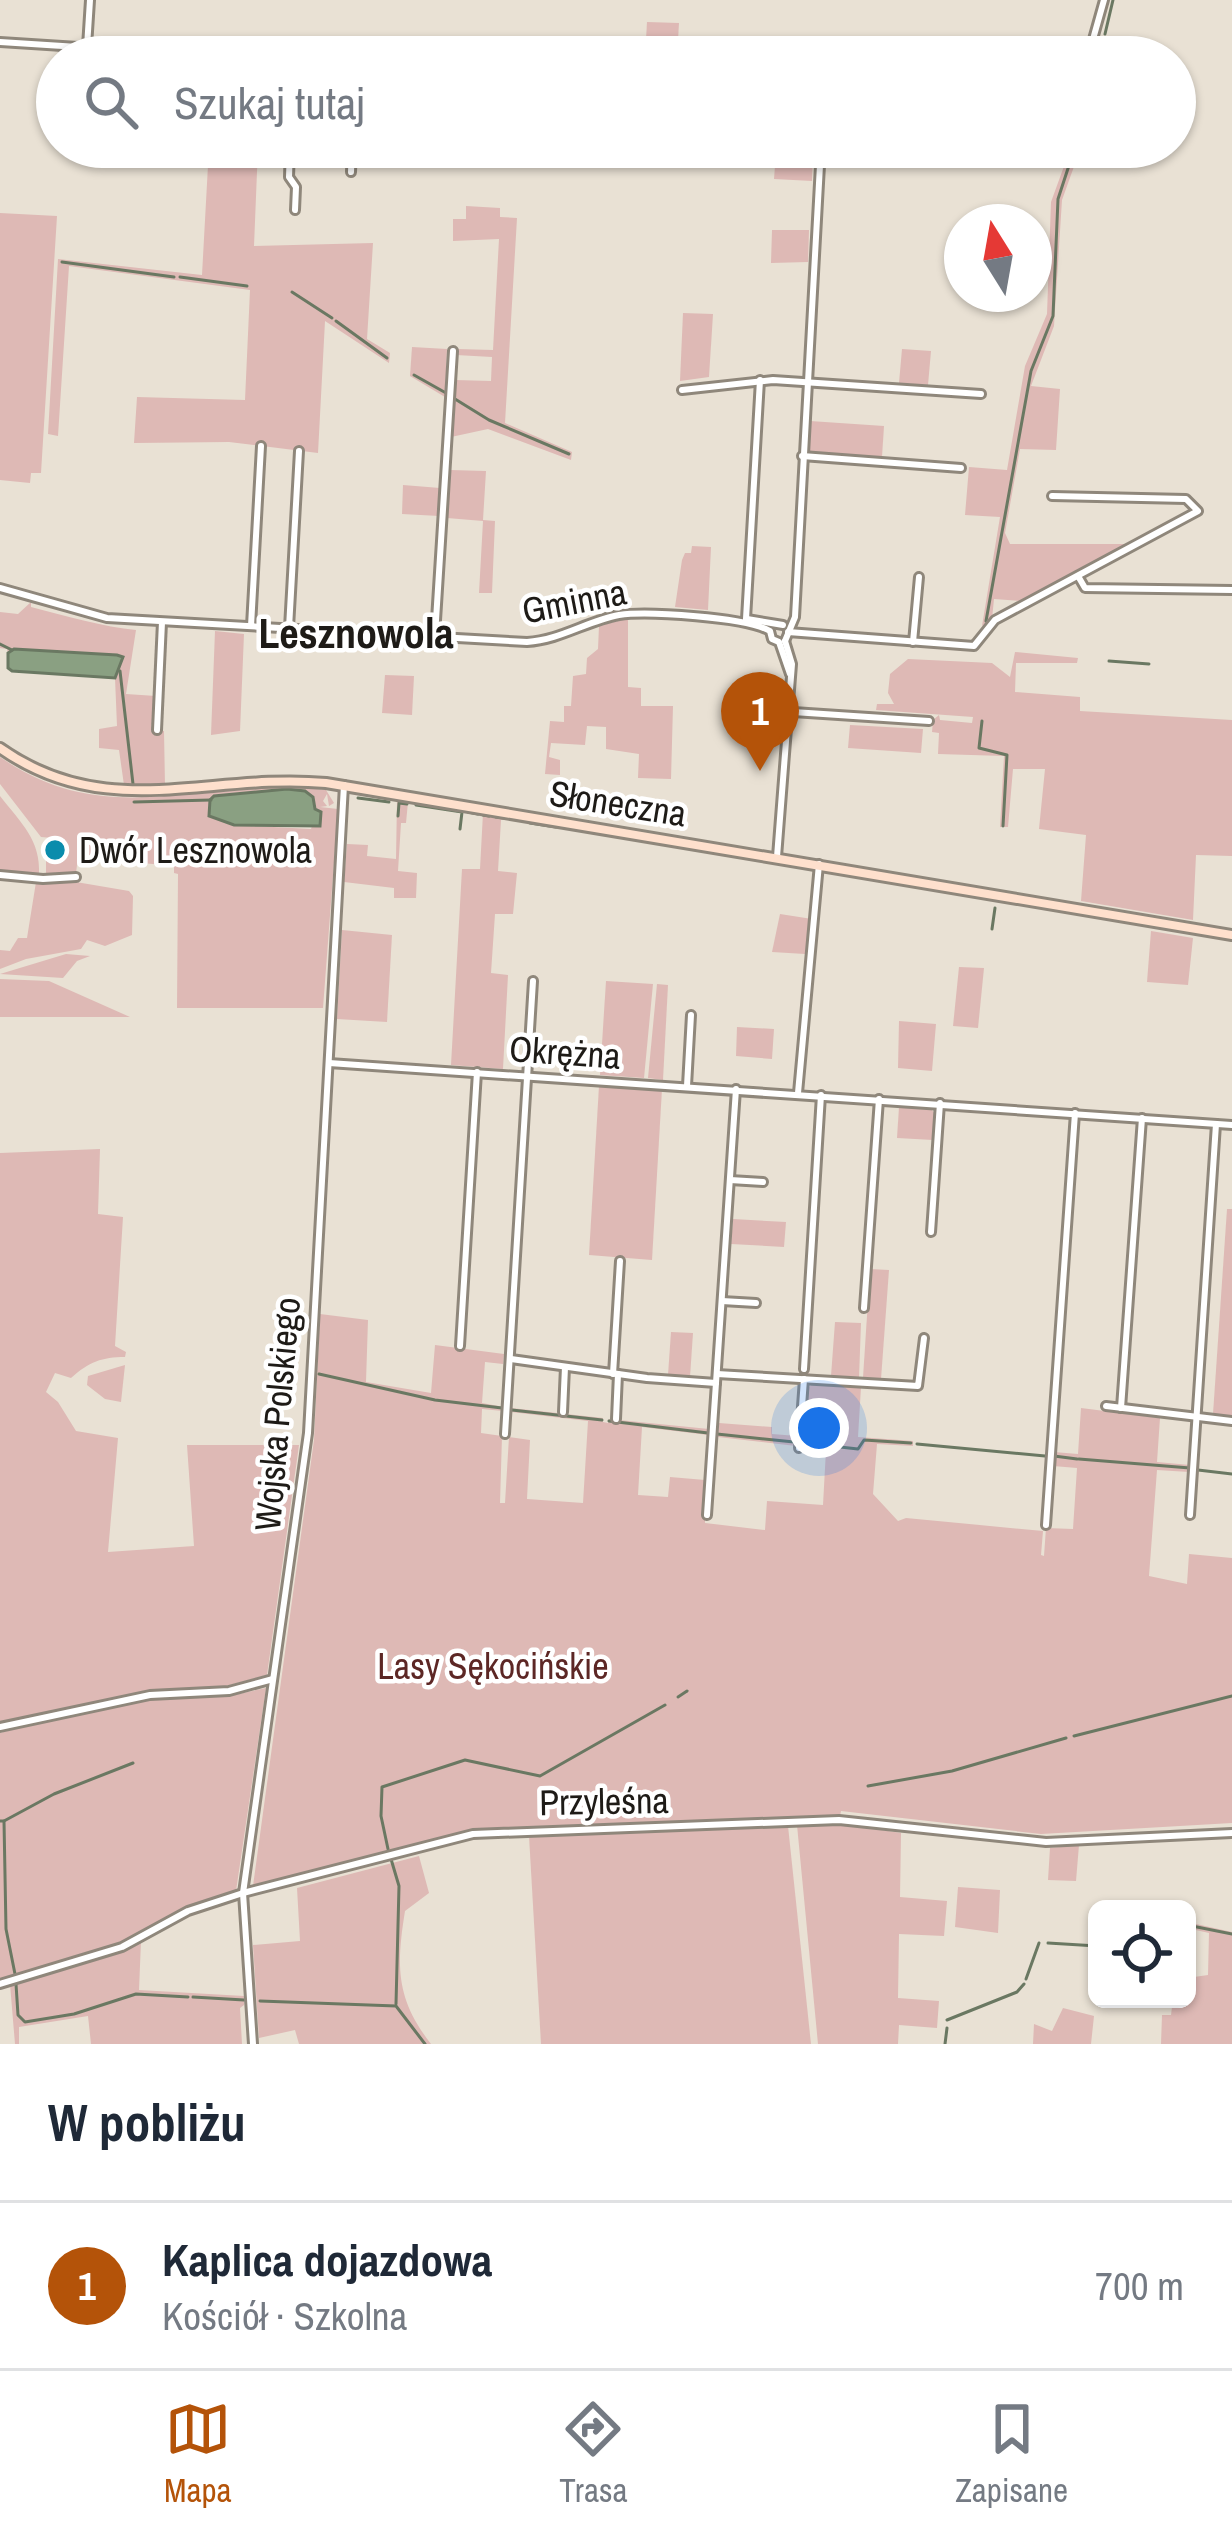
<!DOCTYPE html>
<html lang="pl">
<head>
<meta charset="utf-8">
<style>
  :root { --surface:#fff; --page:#f6f6f7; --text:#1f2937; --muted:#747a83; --line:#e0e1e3; --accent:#b45309 }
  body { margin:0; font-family:"Archivo Narrow",sans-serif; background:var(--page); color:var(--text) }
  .controls { position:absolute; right:36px; bottom:36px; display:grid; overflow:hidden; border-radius:18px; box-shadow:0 3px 9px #0004 }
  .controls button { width:108px; height:108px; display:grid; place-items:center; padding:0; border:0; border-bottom:3px solid var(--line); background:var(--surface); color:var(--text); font:60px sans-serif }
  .compass { position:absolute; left:944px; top:204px; width:108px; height:108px; border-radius:50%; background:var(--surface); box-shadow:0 3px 9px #0004; rotate:349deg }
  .you { position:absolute; left:819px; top:1428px; width:42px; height:42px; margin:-30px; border:9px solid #fff; border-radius:50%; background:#1a73e8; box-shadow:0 0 0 18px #1a73e833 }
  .badge { display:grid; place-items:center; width:78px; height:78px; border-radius:50%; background:var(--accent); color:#fff; font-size:39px; font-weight:700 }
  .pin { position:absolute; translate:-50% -99px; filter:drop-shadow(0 3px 6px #0008) }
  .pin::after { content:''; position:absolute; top:63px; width:42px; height:36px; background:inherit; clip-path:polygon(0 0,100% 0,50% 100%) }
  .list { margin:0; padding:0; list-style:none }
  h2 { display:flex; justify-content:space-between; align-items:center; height:156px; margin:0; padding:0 48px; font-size:51px }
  h2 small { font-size:39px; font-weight:400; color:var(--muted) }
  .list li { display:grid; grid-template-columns:78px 1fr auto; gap:36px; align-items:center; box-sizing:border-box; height:168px; padding:0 48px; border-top:3px solid var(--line) }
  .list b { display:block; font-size:45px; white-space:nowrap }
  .list p { margin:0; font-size:39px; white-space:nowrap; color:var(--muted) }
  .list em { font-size:39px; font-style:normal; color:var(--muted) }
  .icon { flex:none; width:66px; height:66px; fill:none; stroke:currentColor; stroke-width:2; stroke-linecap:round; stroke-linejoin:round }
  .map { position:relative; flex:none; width:1232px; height:2044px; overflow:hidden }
  .search { position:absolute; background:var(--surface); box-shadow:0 3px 9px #0004; left:36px; right:36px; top:36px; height:132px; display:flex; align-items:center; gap:30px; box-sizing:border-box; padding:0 42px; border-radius:66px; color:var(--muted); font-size:45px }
  .sheet { height:324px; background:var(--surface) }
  nav { display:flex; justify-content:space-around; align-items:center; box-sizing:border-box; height:168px; border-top:3px solid var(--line); background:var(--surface); font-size:33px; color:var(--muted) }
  nav a { display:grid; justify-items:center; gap:6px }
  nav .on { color:var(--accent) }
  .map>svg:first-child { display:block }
  .green { fill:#deb9b5; fill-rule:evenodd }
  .water { fill:#8aa082; stroke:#6a7862; stroke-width:3 }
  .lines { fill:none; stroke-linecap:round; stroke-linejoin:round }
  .stream { stroke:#6a7862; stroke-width:3 }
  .minor-casing { stroke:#8f877b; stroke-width:12 }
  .tertiary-casing { stroke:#8f877b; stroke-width:12 }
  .secondary-casing { stroke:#8f877b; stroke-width:14 }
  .minor { stroke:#fff; stroke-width:6 }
  .tertiary { stroke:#fff; stroke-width:6 }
  .secondary { stroke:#fee0cd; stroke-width:8 }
  .poi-dot { fill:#0a8cac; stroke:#fff; stroke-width:4.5 }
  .labels { text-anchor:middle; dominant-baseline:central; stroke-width:9; stroke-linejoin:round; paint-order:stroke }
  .street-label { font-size:36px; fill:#1e1b17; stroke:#fff }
  .poi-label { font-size:36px; fill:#1e1b17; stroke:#fff; text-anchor:start }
  .park-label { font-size:36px; fill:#5d2725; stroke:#fff }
  .quarter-label { font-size:42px; font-weight:bold; fill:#1e1b17; stroke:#fff }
</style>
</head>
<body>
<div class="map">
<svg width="1232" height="2044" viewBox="0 0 1232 2044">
  <rect width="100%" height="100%" fill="#e9e1d4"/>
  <!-- green -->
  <g class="green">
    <path d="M 647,22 L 679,23 L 677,57 L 645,57 Z"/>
    <path d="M 209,147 L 258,147 L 254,246 L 373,243 L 367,339 L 390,353 L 389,363 L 325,321 L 318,453 L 229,442 L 134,443 L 137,397 L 245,400 L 250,290 L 69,266 L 58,436 L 48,434 L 58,259 L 202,275 Z"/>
    <path d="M 1071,147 L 1081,147 L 1062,200 L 1054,326 L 1031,386 L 1060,389 L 1056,450 L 1020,449 L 1005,533 L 1010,544 L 1130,544 L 1021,601 L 994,599 L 992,619 L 982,626 L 1000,517 L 965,515 L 969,467 L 1007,470 L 1025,366 L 1047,314 L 1051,202 Z"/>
    <path d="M 776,153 L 813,156 L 812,181 L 774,179 Z"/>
    <path d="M 466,206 L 500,208 L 500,217 L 517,218 L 505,423 L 572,452 L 571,460 L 488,429 L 451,437 L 455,380 L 491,381 L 492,357 L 456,355 L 457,349 L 493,350 L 499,239 L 453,241 L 453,219 L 466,219 Z"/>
    <path d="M 0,213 L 57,216 L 41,473 L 31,473 L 30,483 L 0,480 Z"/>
    <path d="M 772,230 L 809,230 L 808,262 L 771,263 Z"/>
    <path d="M 683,313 L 713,314 L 709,377 L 680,381 Z"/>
    <path d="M 412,347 L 447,349 L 445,397 L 410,376 Z"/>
    <path d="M 902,349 L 931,351 L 928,385 L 899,383 Z"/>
    <path d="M 810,421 L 884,426 L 882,457 L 809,453 Z"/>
    <path d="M 450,470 L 486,471 L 483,520 L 495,521 L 492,593 L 479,593 L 483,521 L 447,518 Z"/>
    <path d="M 403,485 L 440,488 L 439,516 L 402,514 Z"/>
    <path d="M 692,546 L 711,547 L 708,610 L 675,607 L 682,560 L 685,553 L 691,553 Z"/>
    <path d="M 31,602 L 31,607 C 66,616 104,627 136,630 L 126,694 L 156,696 L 151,730 L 164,731 L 165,786 L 124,785 L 119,750 L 99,748 L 99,729 L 117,726 L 115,678 L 122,657 L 14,649 L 8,653 L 7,649 L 0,648 L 0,612 L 18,614 Z"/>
    <path d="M 628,618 L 628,687 L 641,688 L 641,706 L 673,706 L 671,779 L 638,778 L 639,754 L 606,749 L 606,727 L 587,726 L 585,745 L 551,743 L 549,757 L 560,760 L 560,775 L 545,774 L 550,721 L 564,722 L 564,706 L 571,706 L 573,676 L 586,674 L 587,658 L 598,649 L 599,626 Z"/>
    <path d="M 215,631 L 244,634 L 240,731 L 211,735 Z"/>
    <path d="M 1015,652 L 1078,658 L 1077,663 L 1016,663 L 1015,692 L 1080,697 L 1080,711 L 1232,720 L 1232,856 L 1196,855 L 1193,920 L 1081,901 L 1086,835 L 1039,829 L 1045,769 L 1013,769 L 1008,827 L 1000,827 L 1004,756 L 938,754 L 939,733 L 932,732 L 933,720 L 939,715 L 940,720 L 972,723 L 973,717 L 876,710 L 877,704 L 894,704 L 888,693 L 890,674 L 908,659 L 992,663 L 1010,677 Z"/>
    <path d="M 385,675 L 414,676 L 412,715 L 382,713 Z"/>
    <path d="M 850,725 L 923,729 L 921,753 L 848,748 Z"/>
    <path d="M 0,757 C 112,835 207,773 326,790 L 334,803 L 329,806 L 327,794 L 323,801 L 327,806 L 320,807 L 338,809 L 323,1008 L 177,1008 L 178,874 L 174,873 L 174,866 L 78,857 L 76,873 L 46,876 L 46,861 L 63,862 L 65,839 L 41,837 L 0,784 ZM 287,789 L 313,797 L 317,812 L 311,829 L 234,825 L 210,799 Z"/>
    <path d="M 0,796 C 21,823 41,840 39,875 L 0,872 Z"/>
    <path d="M 397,800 L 408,802 L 406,823 L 401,823 L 398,871 L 417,873 L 416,898 L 394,898 L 394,888 L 344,882 L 347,844 L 368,845 L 367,856 L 396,859 Z"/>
    <path d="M 483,813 L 492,818 L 495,815 L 514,818 L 501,820 L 498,871 L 517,873 L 513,914 L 495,914 L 491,973 L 508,975 L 503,1069 L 451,1065 L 462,869 L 480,869 Z"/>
    <path d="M 36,882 L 76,882 L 129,891 L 133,896 L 132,935 L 105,946 L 87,940 L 81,949 L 26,959 L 0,969 L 0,950 L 10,951 L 18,938 L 27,938 Z"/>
    <path d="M 780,914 L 812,919 L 805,954 L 772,952 Z"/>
    <path d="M 342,930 L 392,935 L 387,1022 L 337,1019 Z"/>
    <path d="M 1151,931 L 1193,938 L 1188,985 L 1147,982 Z"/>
    <path d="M 66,954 L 90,956 L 77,961 L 63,978 L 0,974 Z"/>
    <path d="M 959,967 L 984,968 L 978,1028 L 953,1026 Z"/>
    <path d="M 0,979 L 49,981 L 130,1017 L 0,1017 Z"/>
    <path d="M 606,981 L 653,984 L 644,1078 L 600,1075 Z"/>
    <path d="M 657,984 L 668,985 L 663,1080 L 648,1078 Z"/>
    <path d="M 899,1021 L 936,1024 L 932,1071 L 898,1068 Z"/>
    <path d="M 737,1027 L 774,1029 L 772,1059 L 736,1056 Z"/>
    <path d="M 599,1086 L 662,1089 L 652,1260 L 589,1255 Z"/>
    <path d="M 899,1107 L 931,1109 L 935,1114 L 933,1140 L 897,1138 Z"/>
    <path d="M 100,1149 L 98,1214 L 123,1217 L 115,1346 L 126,1352 L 125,1357 C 102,1357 89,1362 71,1378 L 55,1373 L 46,1392 L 58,1402 L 76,1431 L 118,1438 L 108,1552 L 194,1546 L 187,1445 L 299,1445 L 267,1675 L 222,1687 L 148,1691 L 0,1723 L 0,1153 Z"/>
    <path d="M 1227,1209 L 1232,1209 L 1232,1416 L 1213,1414 Z"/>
    <path d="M 733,1219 L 786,1222 L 784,1247 L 731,1244 Z"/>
    <path d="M 870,1269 L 889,1270 L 881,1379 L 863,1378 Z"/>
    <path d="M 320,1314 L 368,1320 L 366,1382 L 431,1393 L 435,1345 L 504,1354 L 503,1364 L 485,1362 L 482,1403 L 504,1407 L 503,1411 L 482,1409 L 481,1433 L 502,1436 L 500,1503 L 505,1503 L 509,1437 L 530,1440 L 527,1499 L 583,1503 L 588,1421 L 511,1412 L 511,1408 L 603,1418 L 603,1422 L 608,1423 L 609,1419 L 709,1429 L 708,1435 L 642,1427 L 638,1495 L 668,1497 L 670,1477 L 705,1480 L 705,1523 L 765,1530 L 767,1501 L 823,1505 L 826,1450 L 801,1446 L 807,1389 L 812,1384 L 861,1387 L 858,1437 L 913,1441 L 913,1446 L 877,1444 L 873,1494 L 898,1521 L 906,1518 L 1043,1531 L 1041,1555 L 1044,1556 L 1046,1528 L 1073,1529 L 1077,1468 L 1053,1466 L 1054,1452 L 1078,1454 L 1081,1408 L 1160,1418 L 1157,1462 L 1190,1465 L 1189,1472 L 1157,1470 L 1149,1576 L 1187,1584 L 1189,1554 L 1232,1558 L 1232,1823 L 1041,1834 L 841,1811 L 840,1816 L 473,1829 L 253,1886 L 314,1440 Z"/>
    <path d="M 835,1322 L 861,1323 L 859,1378 L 798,1377 L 801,1369 L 812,1375 L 831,1376 Z"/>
    <path d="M 671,1332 L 693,1333 L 690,1377 L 668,1375 Z"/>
    <path d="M 125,1365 L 121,1402 L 105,1399 L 87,1385 L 88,1376 Z"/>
    <path d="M 719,1423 L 772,1427 L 772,1434 L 797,1436 L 796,1446 L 718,1437 Z"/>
    <path d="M 266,1688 L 236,1891 L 122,1944 L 0,1983 L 0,1733 L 59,1716 L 151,1699 L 229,1696 Z"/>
    <path d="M 797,1825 L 857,1826 L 901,1833 L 900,1897 L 947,1901 L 944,1936 L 899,1934 L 898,1998 L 939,2001 L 937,2028 L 899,2025 L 898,2044 L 818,2044 Z"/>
    <path d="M 788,1826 L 811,2044 L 541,2044 L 529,1836 Z"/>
    <path d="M 1079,1845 L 1076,1881 L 1048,1880 L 1050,1848 Z"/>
    <path d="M 419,1856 L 429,1893 L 405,1911 C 396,1967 396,1999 431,2044 L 299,2044 L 295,2030 L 259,2038 L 253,1945 L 300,1941 L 297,1888 Z"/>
    <path d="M 958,1887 L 1000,1890 L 998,1933 L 955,1927 Z"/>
    <path d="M 1187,1922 L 1232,1932 L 1232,2044 L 1161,2044 L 1162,2015 L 1171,2015 L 1173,1999 L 1187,1999 L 1187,1978 L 1208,1975 L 1209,1933 L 1187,1928 Z"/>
    <path d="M 141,1941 L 139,1990 L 244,1996 L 244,2005 L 240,2008 L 242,2044 L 91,2044 L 88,2016 L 19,2027 L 19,2044 L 15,2044 L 10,1984 L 114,1951 L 122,1953 Z"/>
    <path d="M 1063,2008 L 1094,2016 L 1091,2044 L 1033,2044 L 1034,2024 L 1052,2031 Z"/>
  </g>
  <!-- water -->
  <g class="water">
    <path d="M 14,649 L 117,655 L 123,657 L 115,678 L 12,671 L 8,668 L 8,653 Z"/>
    <path d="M 287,789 L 305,791 L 313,797 L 315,809 L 321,812 L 320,826 L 234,825 L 209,816 L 210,800 L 214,796 Z"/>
  </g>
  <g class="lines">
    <!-- stream -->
    <g class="stream">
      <path d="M 1105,34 L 1113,0"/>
      <path d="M 1100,57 L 1103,46"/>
      <path d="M 62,262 L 174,277"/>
      <path d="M 180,277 L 247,286"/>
      <path d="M 292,292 L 332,318"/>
      <path d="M 336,321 L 387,358"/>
      <path d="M 414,375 L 446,393"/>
      <path d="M 455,399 L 489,420 L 569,454"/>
      <path d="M 986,621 L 1031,371 L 1053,316 L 1058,199 L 1075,147"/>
      <path d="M 0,644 L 12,650"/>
      <path d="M 1109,661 L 1149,664"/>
      <path d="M 120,671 L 133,784"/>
      <path d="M 982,721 L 979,748 L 1007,755 L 1003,826"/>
      <path d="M 358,798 L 389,802"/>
      <path d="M 134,802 L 211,800"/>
      <path d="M 416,805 L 462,812 L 460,829"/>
      <path d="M 468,812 L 478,814"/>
      <path d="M 483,815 L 489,816"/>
      <path d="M 398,816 L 399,803 L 407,804"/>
      <path d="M 496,817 L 512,819"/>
      <path d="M 530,823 L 556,827"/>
      <path d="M 992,929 L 995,908"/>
      <path d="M 319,1374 L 435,1400 L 502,1408"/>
      <path d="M 512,1410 L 602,1420"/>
      <path d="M 609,1421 L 708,1433"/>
      <path d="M 717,1434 L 794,1442"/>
      <path d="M 804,1443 L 858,1449 L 864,1440 L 911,1443"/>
      <path d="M 917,1444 L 1045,1456"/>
      <path d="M 1054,1456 L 1077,1459"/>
      <path d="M 1079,1459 L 1190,1468"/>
      <path d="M 1198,1470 L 1232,1474"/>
      <path d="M 678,1697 L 687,1691"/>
      <path d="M 1074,1736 L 1232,1696"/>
      <path d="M 868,1786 L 952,1771 L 1066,1738"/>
      <path d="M 0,1821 L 4,1821 L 6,1929 L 15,1974"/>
      <path d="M 4,1821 L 54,1794 L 133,1763"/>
      <path d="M 388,1849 L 381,1816 L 382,1787 L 465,1760 L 540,1776 L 665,1705"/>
      <path d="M 391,1859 L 399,1886 L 396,2004"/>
      <path d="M 1187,1925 L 1232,1934"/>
      <path d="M 1048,1943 L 1097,1946"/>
      <path d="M 1026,1979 L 1039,1943"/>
      <path d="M 16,1984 L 18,2015 L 25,2022 L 74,2014 L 136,1994 L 188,1997"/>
      <path d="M 193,1997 L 244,2000"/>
      <path d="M 260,2001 L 396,2006 L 425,2044"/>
      <path d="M 947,2020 L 1017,1992 L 1024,1984"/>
      <path d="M 945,2044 L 947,2028"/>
    </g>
    <!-- minor casing -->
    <g class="minor-casing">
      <g id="minor">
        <path d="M 0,42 L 234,57"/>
        <path d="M 87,47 L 90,0"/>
        <path d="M 1088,57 L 1104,0"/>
        <path d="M 290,147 L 289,177 L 296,187 L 295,210"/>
        <path d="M 351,172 L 352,147"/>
        <path d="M 682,390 L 773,380 L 981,394"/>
        <path d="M 802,456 L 961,468"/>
        <path d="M 1078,576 L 1085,588 L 1232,590"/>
        <path d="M 0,588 L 107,618 L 527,642 C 560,640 587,621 619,615 C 647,611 746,617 770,631 L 772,639 L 779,642 L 790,674"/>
        <path d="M 746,619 L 760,380"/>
        <path d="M 747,619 L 783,625"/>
        <path d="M 251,626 L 261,446"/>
        <path d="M 289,628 L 299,451"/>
        <path d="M 788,632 L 974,646 L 995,620 L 1198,511 L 1186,499 L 1052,496"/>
        <path d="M 435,636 L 453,351"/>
        <path d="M 785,641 L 795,617 L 821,147"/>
        <path d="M 913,642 L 919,577"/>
        <path d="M 793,712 L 929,721"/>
        <path d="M 157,730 L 162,622"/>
        <path d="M 777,857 L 792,664 L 785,641"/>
        <path d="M 0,875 L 43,879 L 76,877"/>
        <path d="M 329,1063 L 1232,1125"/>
        <path d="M 687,1086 L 691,1015"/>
        <path d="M 798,1093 L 819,864"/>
        <path d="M 730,1180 L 763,1182"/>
        <path d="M 931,1232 L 940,1103"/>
        <path d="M 722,1301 L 756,1303"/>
        <path d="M 864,1308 L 879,1099"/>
        <path d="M 460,1346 L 477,1072"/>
        <path d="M 511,1359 L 647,1378 L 716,1383"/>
        <path d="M 804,1369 L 821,1095"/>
        <path d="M 613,1374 L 620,1261"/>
        <path d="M 717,1374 L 918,1386 L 924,1338"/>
        <path d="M 1106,1406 L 1232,1421"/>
        <path d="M 1121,1408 L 1142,1118"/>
        <path d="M 563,1412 L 565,1367"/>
        <path d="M 616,1419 L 618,1374"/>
        <path d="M 505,1434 L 533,981"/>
        <path d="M 799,1448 L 804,1379"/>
        <path d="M 707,1515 L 736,1089"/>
        <path d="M 1190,1515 L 1216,1124"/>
        <path d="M 1046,1525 L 1075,1113"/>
        <path d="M 0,1727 L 150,1695 L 229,1691 L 273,1679"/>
        <path d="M 0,1984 L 122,1947 L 188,1911 L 243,1893 L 473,1834 L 839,1820 L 1046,1842 L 1232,1833"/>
      </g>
    </g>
    <!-- tertiary casing -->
    <g class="tertiary-casing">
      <path id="tertiary" d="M 253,2044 L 243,1893 L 308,1433 L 344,785"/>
    </g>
    <!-- secondary casing -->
    <g class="secondary-casing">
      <path id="secondary" d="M 0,748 C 107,824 209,772 326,783 L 1232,935"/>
    </g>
    <!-- minor -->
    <use href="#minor" class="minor"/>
    <!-- tertiary -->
    <use href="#tertiary" class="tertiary"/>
    <!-- secondary -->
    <use href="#secondary" class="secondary"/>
  </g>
  <!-- markers -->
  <circle class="poi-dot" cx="55" cy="850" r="12"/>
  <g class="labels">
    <!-- street labels -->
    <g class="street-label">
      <text transform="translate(574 601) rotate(-11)">Gminna</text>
      <text transform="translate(618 803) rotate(9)">Słoneczna</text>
      <text transform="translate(565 1052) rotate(4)">Okrężna</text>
      <text transform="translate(277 1414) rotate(-85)">Wojska Polskiego</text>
      <text transform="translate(604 1801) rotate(-1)">Przyleśna</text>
    </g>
    <!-- poi labels -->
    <g class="poi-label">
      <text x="79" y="850">Dwór Lesznowola</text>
    </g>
    <!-- park labels -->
    <g class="park-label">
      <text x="493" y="1666">Lasy Sękocińskie</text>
    </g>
    <!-- quarter labels -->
    <g class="quarter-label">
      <text x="356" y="633">Lesznowola</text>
    </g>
  </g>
</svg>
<div class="controls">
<button><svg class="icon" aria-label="locate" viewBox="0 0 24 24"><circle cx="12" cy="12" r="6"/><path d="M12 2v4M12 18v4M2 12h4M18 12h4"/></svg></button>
</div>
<svg class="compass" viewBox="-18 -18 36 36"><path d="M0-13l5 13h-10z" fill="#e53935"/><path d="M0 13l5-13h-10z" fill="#747a83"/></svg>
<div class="you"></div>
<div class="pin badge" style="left:760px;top:771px">1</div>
<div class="search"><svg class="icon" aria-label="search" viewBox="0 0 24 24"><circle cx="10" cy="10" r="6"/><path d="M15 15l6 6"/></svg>Szukaj tutaj</div>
</div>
<section class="sheet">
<h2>W pobliżu<small></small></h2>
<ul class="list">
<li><span class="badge">1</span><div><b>Kaplica dojazdowa</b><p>Kościół · Szkolna</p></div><em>700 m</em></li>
</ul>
</section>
<nav>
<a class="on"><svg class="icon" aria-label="map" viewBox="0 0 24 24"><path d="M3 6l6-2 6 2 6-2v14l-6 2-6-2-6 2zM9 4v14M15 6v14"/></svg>Mapa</a>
<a><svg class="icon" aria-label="directions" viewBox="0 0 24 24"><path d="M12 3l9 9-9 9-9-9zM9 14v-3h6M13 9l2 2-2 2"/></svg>Trasa</a>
<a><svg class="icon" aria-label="saved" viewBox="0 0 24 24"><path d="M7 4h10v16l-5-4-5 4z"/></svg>Zapisane</a>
</nav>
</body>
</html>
